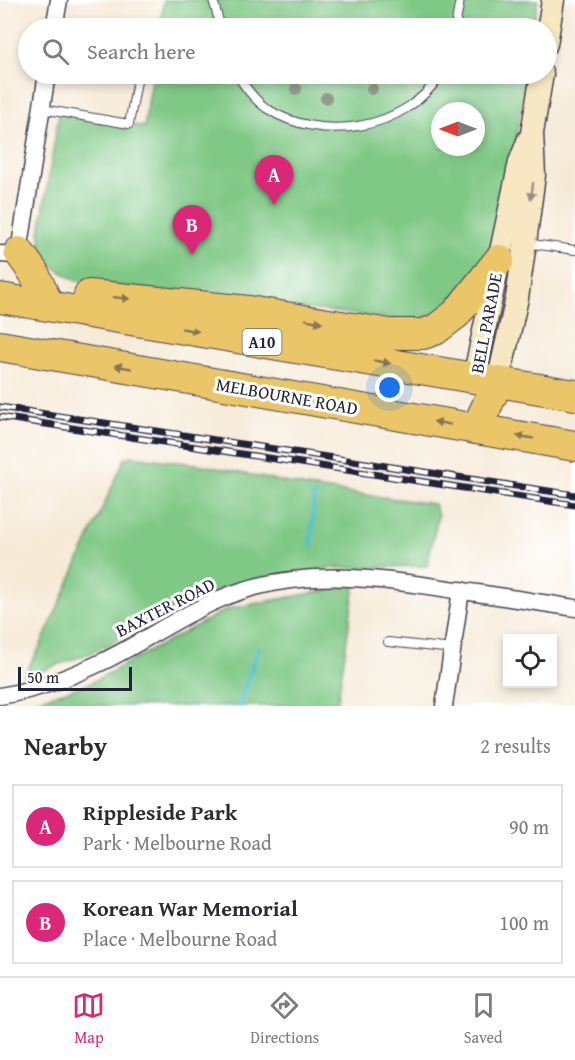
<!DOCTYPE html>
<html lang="en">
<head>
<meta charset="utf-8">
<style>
  :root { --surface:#fff; --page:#f7f7f7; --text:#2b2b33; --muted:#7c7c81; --line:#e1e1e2; --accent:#db2777 }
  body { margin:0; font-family:"Gentium Book Plus",serif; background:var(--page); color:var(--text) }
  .controls { position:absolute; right:18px; bottom:18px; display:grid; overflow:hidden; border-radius:0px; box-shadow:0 3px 9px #0003 }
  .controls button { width:54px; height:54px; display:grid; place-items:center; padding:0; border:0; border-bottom:2px solid var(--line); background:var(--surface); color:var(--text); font:30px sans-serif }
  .compass { position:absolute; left:431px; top:102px; width:54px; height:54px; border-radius:50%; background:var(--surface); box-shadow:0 3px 9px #0003; rotate:270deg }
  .scale { position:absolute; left:18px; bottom:15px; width:114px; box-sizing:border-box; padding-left:6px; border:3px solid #22223b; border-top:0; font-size:16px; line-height:21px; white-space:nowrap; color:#22223b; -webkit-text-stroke:4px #fff; paint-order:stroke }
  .you { position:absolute; left:390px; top:388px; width:21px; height:21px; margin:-15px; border:4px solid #fff; border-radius:50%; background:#1a73e8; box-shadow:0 0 0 9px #1a73e833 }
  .badge { display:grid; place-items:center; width:39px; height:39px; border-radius:50%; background:var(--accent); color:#fff; font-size:20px; font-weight:700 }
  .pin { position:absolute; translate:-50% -50px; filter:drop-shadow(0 2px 3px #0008) }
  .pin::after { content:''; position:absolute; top:32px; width:21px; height:18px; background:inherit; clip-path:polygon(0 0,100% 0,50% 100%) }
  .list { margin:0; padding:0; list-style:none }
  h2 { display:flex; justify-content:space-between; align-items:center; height:78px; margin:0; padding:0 24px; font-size:26px }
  h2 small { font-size:20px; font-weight:400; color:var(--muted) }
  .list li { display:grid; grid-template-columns:39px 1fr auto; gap:18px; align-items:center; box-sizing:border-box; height:84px; margin:0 12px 12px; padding:0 12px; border:2px solid var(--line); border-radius:0px }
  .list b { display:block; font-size:22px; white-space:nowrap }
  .list p { margin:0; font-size:20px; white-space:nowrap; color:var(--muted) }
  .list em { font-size:20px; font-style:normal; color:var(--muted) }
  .icon { flex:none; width:33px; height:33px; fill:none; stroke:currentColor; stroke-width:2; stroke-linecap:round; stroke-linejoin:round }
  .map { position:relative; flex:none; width:575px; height:706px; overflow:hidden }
  .search { position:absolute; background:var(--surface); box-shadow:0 3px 9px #0003; left:18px; right:18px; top:18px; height:66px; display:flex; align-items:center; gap:15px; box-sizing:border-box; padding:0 21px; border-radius:33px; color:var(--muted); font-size:22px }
  .sheet { height:270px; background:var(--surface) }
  nav { display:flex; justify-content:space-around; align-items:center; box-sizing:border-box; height:84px; border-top:2px solid var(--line); background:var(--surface); font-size:16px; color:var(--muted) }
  nav a { display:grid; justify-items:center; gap:3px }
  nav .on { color:var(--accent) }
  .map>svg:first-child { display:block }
  .green { fill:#7fc885; stroke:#507560; stroke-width:1.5; fill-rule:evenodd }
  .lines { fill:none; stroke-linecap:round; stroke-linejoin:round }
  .stream { stroke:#53bfce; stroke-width:4.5 }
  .lane-casing { stroke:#424052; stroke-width:10 }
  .street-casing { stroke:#424052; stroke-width:19 }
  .secondary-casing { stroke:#424052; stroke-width:25 }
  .highway-casing { stroke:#424052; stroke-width:32 }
  .lane { stroke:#fff; stroke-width:8 }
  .street { stroke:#fff; stroke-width:16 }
  .secondary { stroke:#f7e8c3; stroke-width:22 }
  .highway { stroke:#ebc669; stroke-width:30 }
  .rail-casing { stroke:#22223b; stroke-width:7 }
  .rail { stroke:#fff; stroke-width:4.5; stroke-dasharray:14; stroke-linecap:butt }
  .tree { fill:#949c90 }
  .oneway { fill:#978f86 }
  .oneway2 { fill:#867452 }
  .labels { text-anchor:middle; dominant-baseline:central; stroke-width:6; stroke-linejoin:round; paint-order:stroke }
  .shield { fill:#fff; stroke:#646476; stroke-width:1.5 }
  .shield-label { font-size:16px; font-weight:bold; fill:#22223b }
  .street-label { font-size:18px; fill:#22223b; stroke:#fff }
</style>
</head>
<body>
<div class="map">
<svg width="575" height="706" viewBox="0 0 575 706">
  <rect width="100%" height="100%" fill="#fff"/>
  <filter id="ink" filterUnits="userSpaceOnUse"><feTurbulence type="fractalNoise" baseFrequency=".0167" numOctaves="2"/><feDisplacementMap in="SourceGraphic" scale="12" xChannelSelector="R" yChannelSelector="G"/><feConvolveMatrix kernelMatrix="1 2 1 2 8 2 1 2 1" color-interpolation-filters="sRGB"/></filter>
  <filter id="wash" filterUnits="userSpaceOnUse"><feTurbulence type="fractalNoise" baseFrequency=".008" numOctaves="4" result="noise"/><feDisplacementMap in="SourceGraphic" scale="24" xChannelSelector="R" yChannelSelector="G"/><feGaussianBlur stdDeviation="1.35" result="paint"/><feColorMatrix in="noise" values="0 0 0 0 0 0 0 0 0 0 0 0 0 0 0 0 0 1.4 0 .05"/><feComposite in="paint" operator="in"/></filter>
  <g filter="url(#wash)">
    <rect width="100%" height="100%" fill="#f6ead7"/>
    <!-- green -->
    <g class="green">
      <path d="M 164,0 L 538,0 L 533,28 L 160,28 Z"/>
      <path d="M 153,74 L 526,74 L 509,184 L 499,226 L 487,258 L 443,311 L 423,317 L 402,320 L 77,281 L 42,260 L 40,232 L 59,113 L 144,127 ZM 440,111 L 476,111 L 476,147 L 440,147 Z"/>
      <path d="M 131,456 L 203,465 L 307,487 L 434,504 L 438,516 L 427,566 L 331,568 L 259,578 L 188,601 L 98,650 L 22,678 L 39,649 L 125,458 Z"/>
      <path d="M 355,585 L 337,706 L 17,706 L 89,684 L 227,609 Z"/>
    </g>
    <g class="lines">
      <!-- stream -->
      <g class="stream">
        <path d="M 311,547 L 314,495"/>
        <path d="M 239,706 L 259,647"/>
      </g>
    </g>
  </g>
  <g filter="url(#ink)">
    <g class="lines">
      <!-- lane casing -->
      <g class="lane-casing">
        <g id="lane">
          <path d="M 213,0 L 221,28"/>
          <path d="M 455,28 L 460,0"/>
          <path d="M 236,74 C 245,86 253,99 266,108 C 321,144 406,130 441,74"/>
          <path d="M 42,109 L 129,124 L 138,76"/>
          <path d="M 525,243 L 575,250"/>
          <path d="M 388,642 L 453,649"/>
        </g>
      </g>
      <!-- street casing -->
      <g class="street-casing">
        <g id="street">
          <path d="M 54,28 L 59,0"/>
          <path d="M 0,254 L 14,255 L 19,252 L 47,74"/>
          <path d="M 0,696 C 36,690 71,677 104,661 C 143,642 179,616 220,599 C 294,567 371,577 449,589 C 491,595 533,601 575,608"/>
          <path d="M 444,706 L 461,590"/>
        </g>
      </g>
      <!-- secondary casing -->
      <g class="secondary-casing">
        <g id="secondary">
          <path d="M 546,44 L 553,0"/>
          <path d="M 474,378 L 520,162 L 529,139"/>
          <path d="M 498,382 L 517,298 L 525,243 L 534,175 L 532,133 L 542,74"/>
        </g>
      </g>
      <!-- highway casing -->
      <g class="highway-casing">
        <g id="highway">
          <path d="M 19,252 L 34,273 L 49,306"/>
          <path d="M 89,295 L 249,311 L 390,334 L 423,334 L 435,330 L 456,314 L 499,260"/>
          <path d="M 0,298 L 575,395"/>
          <path d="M 0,346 L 575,446"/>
          <path d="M 476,429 L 498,382"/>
        </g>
      </g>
      <!-- lane -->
      <use href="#lane" class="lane"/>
      <!-- street -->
      <use href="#street" class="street"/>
      <!-- secondary -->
      <use href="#secondary" class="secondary"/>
      <!-- highway -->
      <use href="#highway" class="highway"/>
      <!-- rail casing -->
      <g class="rail-casing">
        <g id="rail">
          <path d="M 0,407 L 575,495"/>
          <path d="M 0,417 L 575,505"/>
        </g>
      </g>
      <!-- rail -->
      <use href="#rail" class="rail"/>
    </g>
    <!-- trees -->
    <g class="tree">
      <circle cx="296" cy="89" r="6"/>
      <circle cx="372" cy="89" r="6"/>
      <circle cx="326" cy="98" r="6"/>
    </g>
    <!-- one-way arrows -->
    <defs><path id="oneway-solid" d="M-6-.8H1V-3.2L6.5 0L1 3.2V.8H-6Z" transform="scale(1.5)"/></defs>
    <use class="oneway" href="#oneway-solid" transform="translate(532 191) rotate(98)"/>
    <g class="oneway2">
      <use href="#oneway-solid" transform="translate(121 298) rotate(6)"/>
      <use href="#oneway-solid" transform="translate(314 321) rotate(10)"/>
      <use href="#oneway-solid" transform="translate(190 330) rotate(10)"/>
      <use href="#oneway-solid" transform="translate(382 362) rotate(10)"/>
      <use href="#oneway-solid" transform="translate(123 367) rotate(-170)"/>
      <use href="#oneway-solid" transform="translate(442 423) rotate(-170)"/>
      <use href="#oneway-solid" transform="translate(525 437) rotate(-170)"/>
    </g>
  </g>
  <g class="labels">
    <!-- shield labels -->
    <rect class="shield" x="242.5" y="329" width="39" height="26" rx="4.5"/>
    <g class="shield-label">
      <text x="262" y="342">A10</text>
    </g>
    <!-- street labels -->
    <g class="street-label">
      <text transform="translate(486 323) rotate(-79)">BELL PARADE</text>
      <text transform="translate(287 396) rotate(10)">MELBOURNE ROAD</text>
      <text transform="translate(165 607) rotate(-27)">BAXTER ROAD</text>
    </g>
  </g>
</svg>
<div class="controls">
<button><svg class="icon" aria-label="locate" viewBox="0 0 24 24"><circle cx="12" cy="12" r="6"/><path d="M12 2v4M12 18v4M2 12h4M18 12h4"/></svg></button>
</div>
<svg class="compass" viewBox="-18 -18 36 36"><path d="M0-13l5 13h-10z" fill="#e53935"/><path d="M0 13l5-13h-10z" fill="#7c7c81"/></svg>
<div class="scale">50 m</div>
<div class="you"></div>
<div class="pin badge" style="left:274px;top:205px">A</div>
<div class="pin badge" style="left:192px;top:255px">B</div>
<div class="search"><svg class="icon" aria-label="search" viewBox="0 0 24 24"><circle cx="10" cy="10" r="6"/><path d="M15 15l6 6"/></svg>Search here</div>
</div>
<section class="sheet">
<h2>Nearby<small>2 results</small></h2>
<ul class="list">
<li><span class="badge">A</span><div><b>Rippleside Park</b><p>Park · Melbourne Road</p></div><em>90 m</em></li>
<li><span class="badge">B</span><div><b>Korean War Memorial</b><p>Place · Melbourne Road</p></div><em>100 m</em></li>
</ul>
</section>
<nav>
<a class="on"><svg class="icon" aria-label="map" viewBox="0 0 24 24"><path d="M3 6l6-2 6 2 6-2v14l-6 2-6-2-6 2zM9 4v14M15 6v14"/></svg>Map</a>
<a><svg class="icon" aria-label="directions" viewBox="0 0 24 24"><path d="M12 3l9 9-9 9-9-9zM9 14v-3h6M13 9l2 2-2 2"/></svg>Directions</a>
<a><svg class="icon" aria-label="saved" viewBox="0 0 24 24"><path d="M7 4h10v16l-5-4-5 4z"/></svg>Saved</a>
</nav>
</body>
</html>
